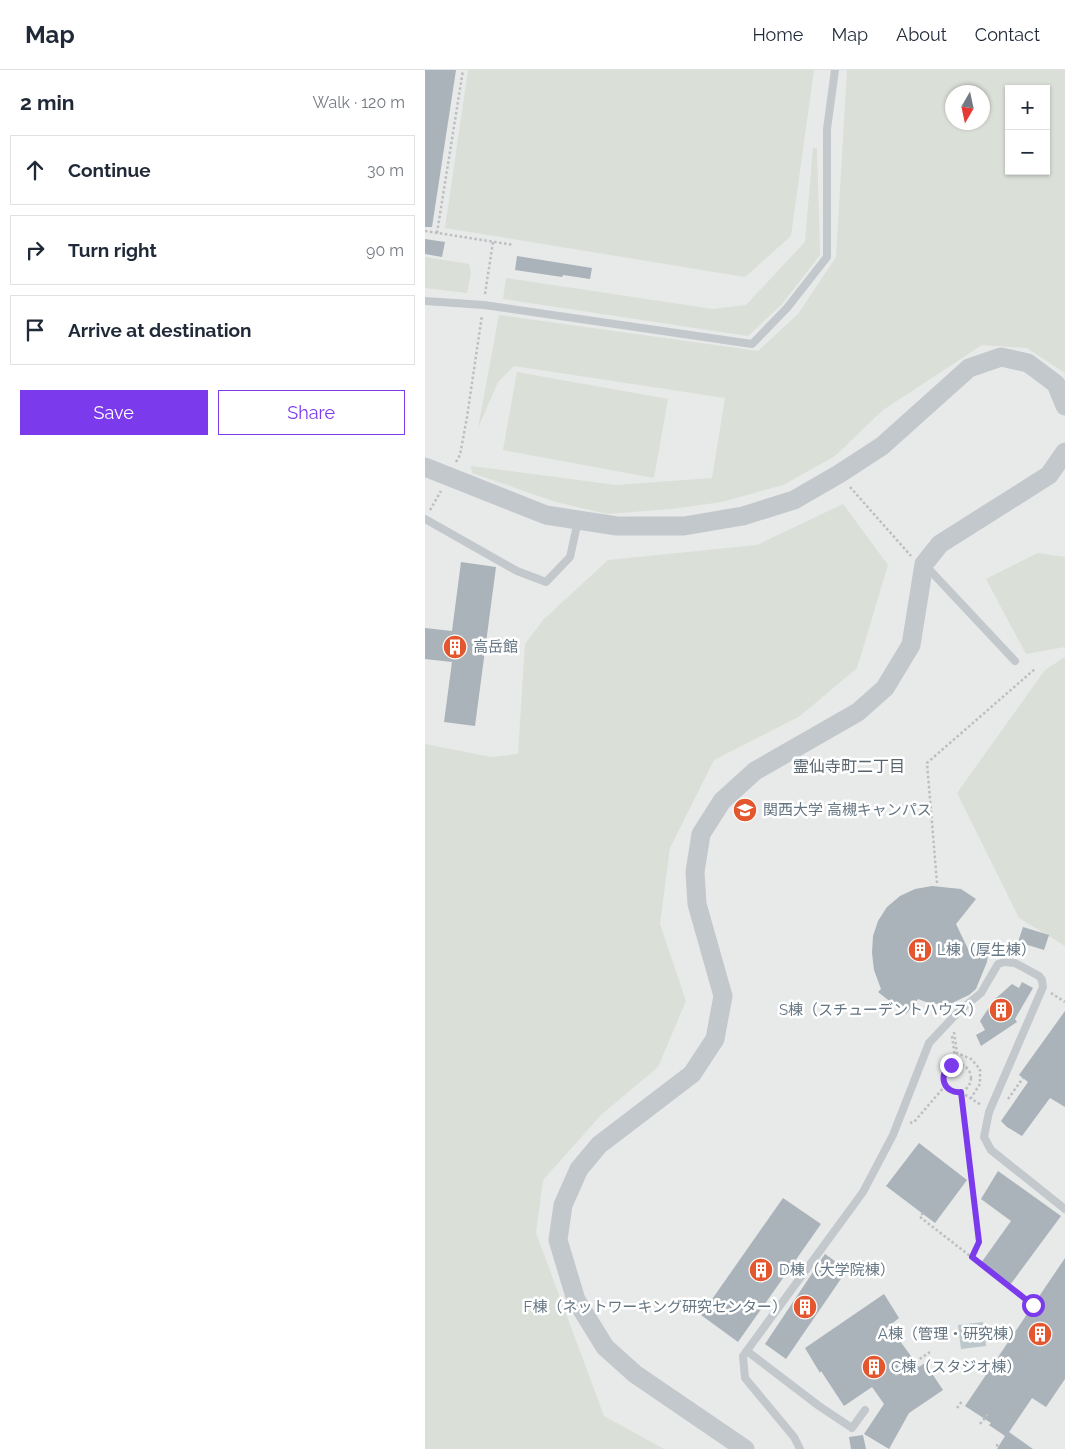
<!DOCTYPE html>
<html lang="en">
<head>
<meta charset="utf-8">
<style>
  :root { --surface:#fff; --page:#f2f2f3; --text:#1f2937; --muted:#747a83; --line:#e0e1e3; --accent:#7c3aed }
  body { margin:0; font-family:Raleway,"Noto Sans JP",sans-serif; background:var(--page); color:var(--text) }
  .controls { position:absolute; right:15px; top:15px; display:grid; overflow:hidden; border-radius:0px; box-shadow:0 1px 4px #0004 }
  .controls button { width:45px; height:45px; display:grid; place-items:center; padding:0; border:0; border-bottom:1px solid var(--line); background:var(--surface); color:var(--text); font:25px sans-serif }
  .compass { position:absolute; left:520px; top:15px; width:45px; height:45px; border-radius:50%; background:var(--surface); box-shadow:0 1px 4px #0004; rotate:189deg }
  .stop { position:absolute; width:15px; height:15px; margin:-11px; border:4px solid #7c3aed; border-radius:50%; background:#fff }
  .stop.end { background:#7c3aed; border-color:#fff; box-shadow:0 1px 5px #0008 }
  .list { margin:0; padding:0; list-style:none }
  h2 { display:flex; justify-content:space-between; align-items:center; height:65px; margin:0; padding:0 20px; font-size:21px }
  h2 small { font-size:16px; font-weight:400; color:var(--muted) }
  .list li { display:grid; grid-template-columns:32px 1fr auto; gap:15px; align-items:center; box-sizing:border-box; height:70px; margin:0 10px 10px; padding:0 10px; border:1px solid var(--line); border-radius:0px }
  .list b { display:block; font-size:19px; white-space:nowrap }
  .list em { font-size:16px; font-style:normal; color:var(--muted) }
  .actions { display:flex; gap:10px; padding:15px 20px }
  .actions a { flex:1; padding:11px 0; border:1px solid var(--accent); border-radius:0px; text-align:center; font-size:18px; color:var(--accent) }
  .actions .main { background:var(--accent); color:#fff }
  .icon { flex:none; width:28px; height:28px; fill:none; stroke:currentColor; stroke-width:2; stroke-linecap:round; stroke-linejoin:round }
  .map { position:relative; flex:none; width:640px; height:1379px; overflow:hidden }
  header { display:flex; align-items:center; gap:30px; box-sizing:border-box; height:70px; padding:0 25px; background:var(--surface); border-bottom:1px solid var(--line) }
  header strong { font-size:24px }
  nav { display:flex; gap:28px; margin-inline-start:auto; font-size:18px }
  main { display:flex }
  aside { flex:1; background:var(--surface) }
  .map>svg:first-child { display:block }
  .built { fill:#e8e9e9; fill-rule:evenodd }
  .green { fill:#dadfd7; fill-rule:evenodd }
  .water { fill:#bbc7cb }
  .building { fill:#aab3b9 }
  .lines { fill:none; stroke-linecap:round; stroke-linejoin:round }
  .path { stroke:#bbbfc2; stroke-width:2.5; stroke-dasharray:2.5 2.5; stroke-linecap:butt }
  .service { stroke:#c3c8cc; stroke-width:8 }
  .tertiary { stroke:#c3c8cc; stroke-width:19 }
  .route { stroke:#7c3aed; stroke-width:6 }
  .labels { text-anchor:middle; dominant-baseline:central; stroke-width:5; stroke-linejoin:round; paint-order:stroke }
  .poi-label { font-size:15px; fill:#657683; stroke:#fff; text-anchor:start }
  .neighbourhood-label { font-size:16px; fill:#57646e; stroke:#fff }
</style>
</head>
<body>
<header>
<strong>Map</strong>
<nav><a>Home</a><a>Map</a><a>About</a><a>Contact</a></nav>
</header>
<main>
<aside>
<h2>2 min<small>Walk · 120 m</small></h2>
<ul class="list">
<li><svg class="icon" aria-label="ahead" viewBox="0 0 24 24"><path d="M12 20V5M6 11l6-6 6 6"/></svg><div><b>Continue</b></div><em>30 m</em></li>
<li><svg class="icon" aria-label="right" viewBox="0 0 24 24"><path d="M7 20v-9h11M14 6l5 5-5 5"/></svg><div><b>Turn right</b></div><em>90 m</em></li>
<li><svg class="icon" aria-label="arrive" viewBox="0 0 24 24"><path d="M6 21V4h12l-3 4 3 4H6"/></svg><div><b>Arrive at destination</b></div></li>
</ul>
<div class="actions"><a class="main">Save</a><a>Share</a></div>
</aside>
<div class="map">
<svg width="640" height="1379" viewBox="0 0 640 1379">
  <rect width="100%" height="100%" fill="#fafaf8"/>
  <!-- built -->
  <path class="built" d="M 0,0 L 640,0 L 640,1379 L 0,1379 ZM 584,19 L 621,19 L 621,101 L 584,101 ZM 528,22 L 558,22 L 558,52 L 528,52 Z"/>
  <!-- green -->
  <g class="green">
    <path d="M 43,0 L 389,0 L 366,166 L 320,207 L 20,158 Z"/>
    <path d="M 422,0 L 640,0 L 640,303 L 602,278 L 557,275 L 458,340 L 410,386 L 358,415 L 297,432 L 246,439 L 182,444 L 131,432 L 47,403 L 46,396 L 191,415 L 287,408 L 300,328 L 89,296 L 73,312 L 53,358 L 74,245 L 333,281 L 373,244 L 411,187 ZM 584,19 L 621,19 L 621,101 L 584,101 ZM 528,22 L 558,22 L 558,52 L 528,52 Z"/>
    <path d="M 388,77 L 392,79 L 395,185 L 357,234 L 323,266 L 78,229 L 81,208 L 288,239 L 321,235 L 380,172 Z"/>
    <path d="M 0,187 L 44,194 L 46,203 L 42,223 L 0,218 Z"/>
    <path d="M 92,302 L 243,329 L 229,408 L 78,380 Z"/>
    <path d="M 418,434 L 463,495 L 432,598 L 375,646 L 289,690 L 245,778 L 235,854 L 261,931 L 233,997 L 176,1045 L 118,1110 L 111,1163 L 179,1346 L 239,1379 L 0,1379 L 0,674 L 66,687 L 93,684 L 100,574 L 118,550 L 183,490 L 332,475 Z"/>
    <path d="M 613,483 L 640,487 L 640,577 L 601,584 L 561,509 Z"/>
    <path d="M 640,587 L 640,876 L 594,848 L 532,723 L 620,600 Z"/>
  </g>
  <!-- water -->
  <path class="water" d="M 558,1252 L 561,1276 L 536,1279 L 533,1255 Z"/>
  <!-- building -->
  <g class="building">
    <path d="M 0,0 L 31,0 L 7,157 L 0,157 Z"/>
    <path d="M 0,169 L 20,172 L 17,187 L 0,184 Z"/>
    <path d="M 92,186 L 167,198 L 165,209 L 138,205 L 137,207 L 90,200 Z"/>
    <path d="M 36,492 L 71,497 L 50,656 L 19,652 L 27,592 L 0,589 L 0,558 L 27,561 Z"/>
    <path d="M 507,816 L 536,819 L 551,829 L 531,854 L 544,881 L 564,875 L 562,892 L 551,919 L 544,925 L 525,934 L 506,934 L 493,929 L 481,944 L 453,922 L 456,919 L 449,900 L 447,883 L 448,866 L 453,851 L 462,837 L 475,826 L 490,819 Z"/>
    <path d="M 598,857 L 624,865 L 619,880 L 593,872 Z"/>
    <path d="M 597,912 L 608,918 L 590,949 L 592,952 L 556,976 L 551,965 L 560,960 L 555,951 L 569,930 L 587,914 L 594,918 Z"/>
    <path d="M 640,941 L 640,1037 L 625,1028 L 597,1066 L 582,1057 L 576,1051 L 603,1012 L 594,1005 Z"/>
    <path d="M 494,1073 L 542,1110 L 510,1153 L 461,1116 Z"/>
    <path d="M 573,1101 L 636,1146 L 585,1215 L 556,1193 L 586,1151 L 556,1129 Z"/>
    <path d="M 358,1128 L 396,1154 L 313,1272 L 276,1245 Z"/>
    <path d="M 400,1184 L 422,1200 L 361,1289 L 340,1274 Z"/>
    <path d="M 640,1188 L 640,1309 L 621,1337 L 607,1328 L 584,1362 L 608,1379 L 572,1379 L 580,1366 L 564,1355 L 566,1353 L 540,1336 Z"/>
    <path d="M 459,1224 L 474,1248 L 464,1256 L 494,1297 L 500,1293 L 518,1320 L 484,1343 L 464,1379 L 439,1364 L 459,1334 L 447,1317 L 419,1336 L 396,1301 L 395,1303 L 380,1278 Z"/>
    <path d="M 438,1365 L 441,1379 L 426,1379 L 424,1367 Z"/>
  </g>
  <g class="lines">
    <!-- path -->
    <g class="path">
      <path d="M 0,161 L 89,175"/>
      <path d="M 12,163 L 38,0"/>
      <path d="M 60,224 L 68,172"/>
      <path d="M 31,392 L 35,385 L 42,347 L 57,245"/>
      <path d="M 425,417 L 486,486"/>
      <path d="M 5,440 L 16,421"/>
      <path d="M 512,813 L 502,693 L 611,598"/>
      <path d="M 626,923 L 640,932"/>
      <path d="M 529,962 L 532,983 L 546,989 L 555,999 L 555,1014 L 546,1028"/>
      <path d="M 527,966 L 531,994"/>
      <circle cx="532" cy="1008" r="14"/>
      <path d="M 536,1022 L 554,1172 L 547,1187"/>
      <path d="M 536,1022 L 556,1035"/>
      <path d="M 583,1029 L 598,1008"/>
      <path d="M 485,1053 L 489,1052 L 520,1016"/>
      <path d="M 498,1143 L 495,1147 L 608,1235"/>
      <path d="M 470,1306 L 505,1282"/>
      <path d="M 532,1338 L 537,1331"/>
      <path d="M 555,1354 L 563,1344"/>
      <path d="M 571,1375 L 574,1376"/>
    </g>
    <!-- service -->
    <g class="service">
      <path d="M 0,231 L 59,235 L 327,274 L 362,238 L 402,187 L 402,59 L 410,0"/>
      <path d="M 0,449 L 92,501 L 121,512 L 145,487 L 153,451"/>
      <path d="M 500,495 L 590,591"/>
      <path d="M 322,1281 L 394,1336 L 427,1358 L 440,1340"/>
      <path d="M 375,1379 L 369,1367 L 320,1308 L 318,1286 L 438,1122 L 468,1065 L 504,973 L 535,940 L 556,923 L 573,894 L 579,892 L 590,893 L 614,906 L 617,910 L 618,917 L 564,1042 L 559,1067 L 566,1080 L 640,1139"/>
    </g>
    <!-- tertiary -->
    <g class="tertiary">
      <path d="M 0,397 L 121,445 L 192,456 L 259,456 L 318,446 L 369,430 L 414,404 L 457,376 L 544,298 L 576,287 L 603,293 L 631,314 L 640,336"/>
      <path d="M 320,1379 L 210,1304 L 180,1277 L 151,1230 L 133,1170 L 138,1135 L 154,1099 L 174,1075 L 267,1004 L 290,969 L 298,926 L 272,834 L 270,802 L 276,764 L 297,731 L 330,701 L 433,642 L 460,618 L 486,575 L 499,494 L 515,474 L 624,405 L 640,382"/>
    </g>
  </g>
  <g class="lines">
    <!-- route -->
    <path class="route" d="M 526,995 C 512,1005 519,1024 536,1022 L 554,1172 L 547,1187 L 608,1235"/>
  </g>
  <!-- icons -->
  <defs>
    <g id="building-disc" transform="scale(1.25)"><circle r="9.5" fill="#e4572e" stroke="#fff"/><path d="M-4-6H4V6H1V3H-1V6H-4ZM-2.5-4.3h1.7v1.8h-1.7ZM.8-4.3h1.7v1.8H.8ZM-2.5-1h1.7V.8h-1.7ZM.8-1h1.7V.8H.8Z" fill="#fff"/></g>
    <g id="university-disc" transform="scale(1.25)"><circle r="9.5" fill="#e4572e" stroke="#fff"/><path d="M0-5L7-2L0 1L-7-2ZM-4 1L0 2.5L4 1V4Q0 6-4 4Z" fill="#fff"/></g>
  </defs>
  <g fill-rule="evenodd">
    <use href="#building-disc" x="30" y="577"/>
    <use href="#university-disc" x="320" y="740"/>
    <use href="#building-disc" x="495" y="880"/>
    <use href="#building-disc" x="576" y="940"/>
    <use href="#building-disc" x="336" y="1200"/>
    <use href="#building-disc" x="380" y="1237"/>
    <use href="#building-disc" x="615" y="1264"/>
    <use href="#building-disc" x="449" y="1297"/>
  </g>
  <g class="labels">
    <!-- poi labels -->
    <g class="poi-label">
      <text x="48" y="577">高岳館</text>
      <text x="338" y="740">関西大学 高槻キャンパス</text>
      <text x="512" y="880">L棟（厚生棟）</text>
      <text x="558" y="940" text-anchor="end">S棟（スチューデントハウス）</text>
      <text x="354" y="1200">D棟（大学院棟）</text>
      <text x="362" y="1237" text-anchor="end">F棟（ネットワーキング研究センター）</text>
      <text x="598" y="1264" text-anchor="end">A棟（管理・研究棟）</text>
      <text x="466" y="1297">C棟（スタジオ棟）</text>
    </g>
    <!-- neighbourhood labels -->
    <g class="neighbourhood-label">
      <text x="424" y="696">霊仙寺町二丁目</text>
    </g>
  </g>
</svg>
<div class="controls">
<button>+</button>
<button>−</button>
</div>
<svg class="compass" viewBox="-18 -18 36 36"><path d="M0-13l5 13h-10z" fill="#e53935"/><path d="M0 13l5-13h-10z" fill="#747a83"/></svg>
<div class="stop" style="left:608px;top:1235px"></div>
<div class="stop end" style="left:526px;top:995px"></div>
</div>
</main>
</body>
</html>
